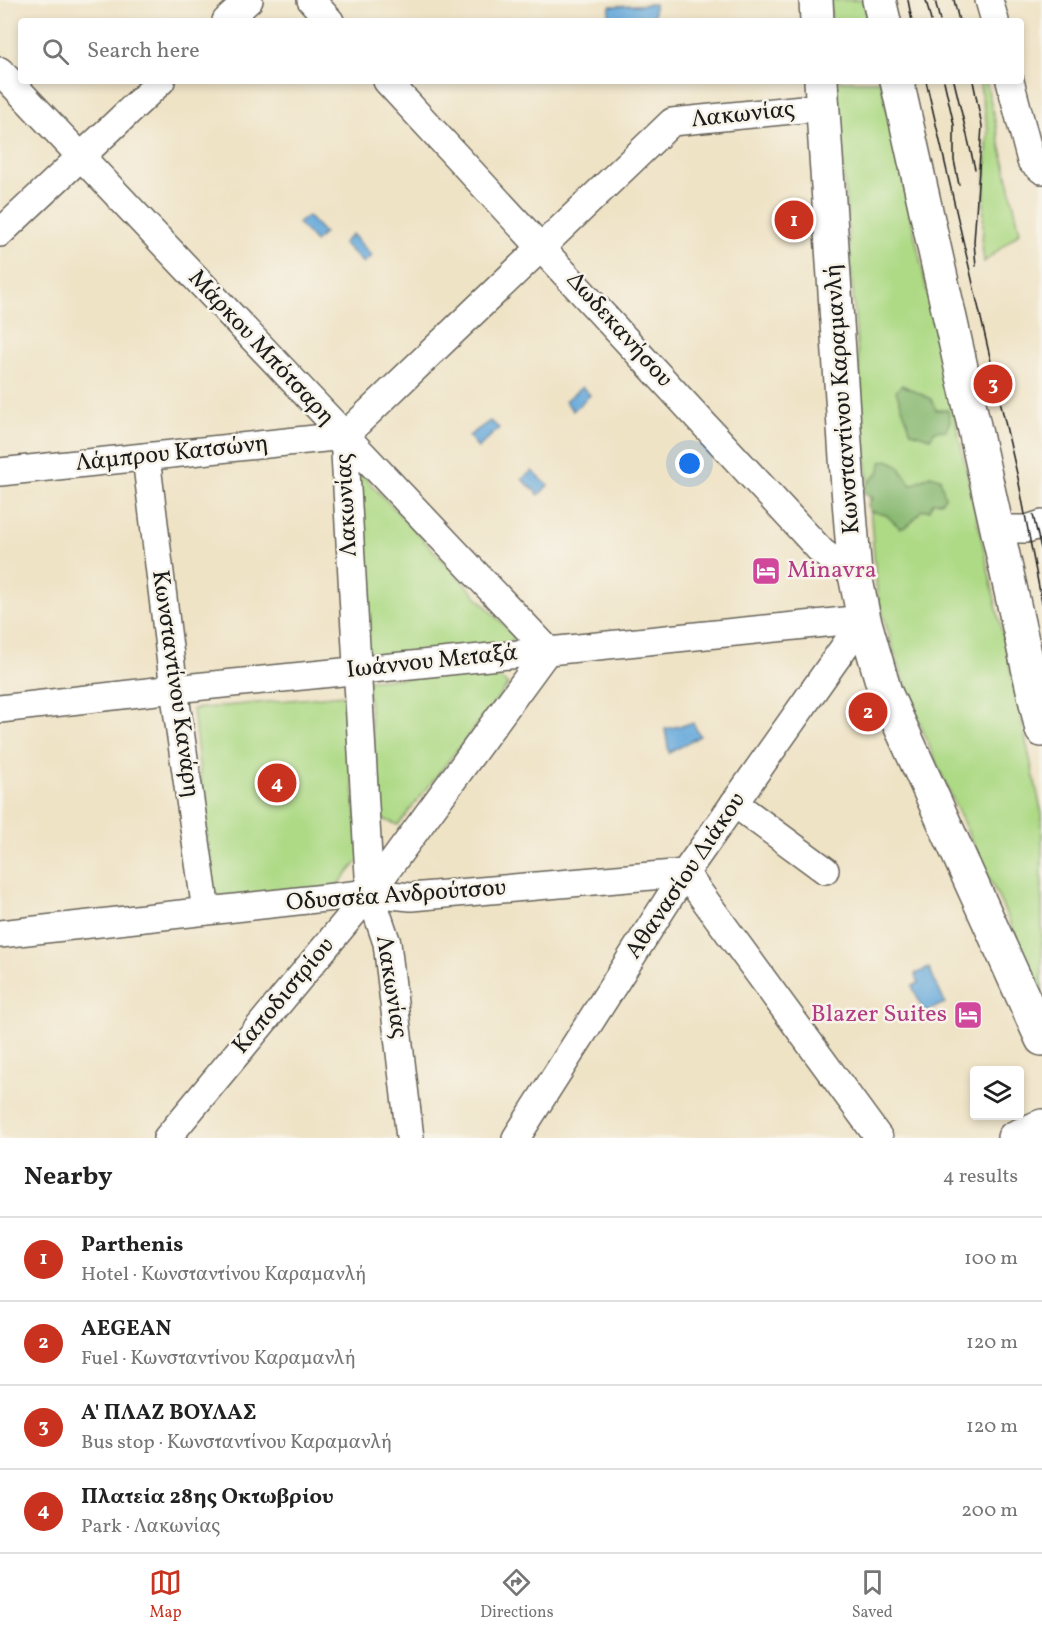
<!DOCTYPE html>
<html lang="en">
<head>
<meta charset="utf-8">
<style>
  :root { --surface:#fff; --page:#f2f2f2; --text:#222; --muted:#767676; --line:#e0e0e0; --accent:#c8321e }
  body { margin:0; font-family:Vollkorn,serif; background:var(--page); color:var(--text) }
  .controls { position:absolute; right:18px; bottom:18px; display:grid; overflow:hidden; border-radius:6px; box-shadow:0 3px 9px #0003 }
  .controls button { width:54px; height:54px; display:grid; place-items:center; padding:0; border:0; border-bottom:2px solid var(--line); background:var(--surface); color:var(--text); font:30px sans-serif }
  .you { position:absolute; left:690px; top:464px; width:21px; height:21px; margin:-15px; border:4px solid #fff; border-radius:50%; background:#1a73e8; box-shadow:0 0 0 9px #1a73e833 }
  .badge { display:grid; place-items:center; width:39px; height:39px; border-radius:50%; background:var(--accent); color:#fff; font-size:20px; font-weight:700 }
  .pin { position:absolute; translate:-50% -50%; border:3px solid #fff; box-shadow:0 2px 6px #0006 }
  .list { margin:0; padding:0; list-style:none }
  h2 { display:flex; justify-content:space-between; align-items:center; height:78px; margin:0; padding:0 24px; font-size:26px }
  h2 small { font-size:20px; font-weight:400; color:var(--muted) }
  .list li { display:grid; grid-template-columns:39px 1fr auto; gap:18px; align-items:center; box-sizing:border-box; height:84px; padding:0 24px; border-top:2px solid var(--line) }
  .list b { display:block; font-size:22px; white-space:nowrap }
  .list p { margin:0; font-size:20px; white-space:nowrap; color:var(--muted) }
  .list em { font-size:20px; font-style:normal; color:var(--muted) }
  .icon { flex:none; width:33px; height:33px; fill:none; stroke:currentColor; stroke-width:2; stroke-linecap:round; stroke-linejoin:round }
  .map { position:relative; flex:none; width:1042px; height:1138px; overflow:hidden }
  .search { position:absolute; background:var(--surface); box-shadow:0 3px 9px #0003; left:18px; right:18px; top:18px; height:66px; display:flex; align-items:center; gap:15px; box-sizing:border-box; padding:0 21px; border-radius:6px; color:var(--muted); font-size:22px }
  .sheet { height:414px; background:var(--surface) }
  nav { display:flex; justify-content:space-around; align-items:center; box-sizing:border-box; height:84px; border-top:2px solid var(--line); background:var(--surface); font-size:16px; color:var(--muted) }
  nav a { display:grid; justify-items:center; gap:3px }
  nav .on { color:var(--accent) }
  .map>svg:first-child { display:block }
  .green { fill:#aeda86; stroke:#657b51; stroke-width:1.5 }
  .forest { fill:#8aba73; stroke:#536b48; stroke-width:1.5 }
  .water { fill:#67aadb; stroke:#42637c; stroke-width:1.5 }
  .lines { fill:none; stroke-linecap:round; stroke-linejoin:round }
  .minor-casing { stroke:#666258; stroke-width:30 }
  .major-casing { stroke:#666258; stroke-width:36 }
  .highway-casing { stroke:#666258; stroke-width:36 }
  .minor { stroke:#fff; stroke-width:27 }
  .major { stroke:#fff; stroke-width:33 }
  .highway { stroke:#fff; stroke-width:33 }
  .tram { stroke:#1c1c1c; stroke-width:1.5 }
  .labels { text-anchor:middle; dominant-baseline:central; stroke-width:5; stroke-linejoin:round; paint-order:stroke }
  .street-label { font-size:24px; fill:#1c1c1c; stroke:#f7f3e8 }
  .hotel-label { font-size:24px; fill:#b23c85; stroke:#f7f3e8; text-anchor:start }
</style>
</head>
<body>
<div class="map">
<svg width="1042" height="1138" viewBox="0 0 1042 1138">
  <rect width="100%" height="100%" fill="#f7f3e8"/>
  <filter id="ink" filterUnits="userSpaceOnUse"><feTurbulence type="fractalNoise" baseFrequency=".0167" numOctaves="2"/><feDisplacementMap in="SourceGraphic" scale="12" xChannelSelector="R" yChannelSelector="G"/><feConvolveMatrix kernelMatrix="1 2 1 2 8 2 1 2 1" color-interpolation-filters="sRGB"/></filter>
  <filter id="wash" filterUnits="userSpaceOnUse"><feTurbulence type="fractalNoise" baseFrequency=".008" numOctaves="4" result="noise"/><feDisplacementMap in="SourceGraphic" scale="24" xChannelSelector="R" yChannelSelector="G"/><feGaussianBlur stdDeviation="1.35" result="paint"/><feColorMatrix in="noise" values="0 0 0 0 0 0 0 0 0 0 0 0 0 0 0 0 0 1.4 0 .05"/><feComposite in="paint" operator="in"/></filter>
  <g filter="url(#wash)">
    <rect width="100%" height="100%" fill="#efe3c6"/>
    <!-- green -->
    <g class="green">
      <path d="M 830,0 L 863,0 L 868,21 L 831,21 Z"/>
      <path d="M 836,81 L 881,81 L 1042,814 L 1042,992 C 984,861 912,732 877,593 Z"/>
      <path d="M 979,81 L 986,81 L 1020,232 L 984,262 L 982,245 L 988,130 Z"/>
      <path d="M 350,462 L 515,637 L 506,647 L 366,664 Z"/>
      <path d="M 496,674 L 508,685 L 398,825 L 380,818 L 367,680 Z"/>
      <path d="M 343,695 L 361,858 L 333,890 L 214,902 L 193,709 Z"/>
    </g>
    <!-- forest -->
    <g class="forest">
      <path d="M 902,385 L 931,399 L 936,410 L 948,410 L 950,421 L 946,430 L 935,431 L 930,438 L 911,432 L 896,391 Z"/>
      <path d="M 888,460 L 898,465 L 911,485 L 931,475 L 940,478 L 945,497 L 941,502 L 933,502 L 929,510 L 922,510 C 913,518 914,525 900,528 L 886,515 L 869,511 L 868,505 L 873,498 L 864,493 L 865,486 L 880,471 L 881,462 Z"/>
    </g>
    <!-- water -->
    <g class="water">
      <path d="M 654,4 L 654,21 L 608,21 L 610,6 Z"/>
      <path d="M 308,216 L 324,233 L 315,242 L 298,223 Z"/>
      <path d="M 352,234 L 372,256 L 363,263 L 343,243 Z"/>
      <path d="M 582,387 L 590,395 L 573,411 L 565,401 Z"/>
      <path d="M 490,421 L 499,428 L 478,448 L 469,436 Z"/>
      <path d="M 532,471 L 548,485 L 539,495 L 522,479 Z"/>
      <path d="M 693,723 L 700,736 L 669,753 L 665,729 Z"/>
      <path d="M 929,968 L 945,1003 L 924,1012 L 912,986 L 919,983 L 915,974 Z"/>
    </g>
  </g>
  <g filter="url(#ink)">
    <g class="lines">
      <!-- minor casing -->
      <g class="minor-casing">
        <g id="minor">
          <path d="M 311,0 L 330,21"/>
          <path d="M 989,0 L 995,21"/>
          <path d="M 226,21 L 249,0"/>
          <path d="M 0,71 L 548,650 L 370,893 L 167,1138"/>
          <path d="M 387,81 L 822,552 L 855,575"/>
          <path d="M 1010,81 L 1031,161 L 1042,170"/>
          <path d="M 0,233 L 161,81"/>
          <path d="M 146,457 L 174,689 L 206,911"/>
          <path d="M 0,472 L 344,436"/>
          <path d="M 997,529 L 1027,529 L 1042,524"/>
          <path d="M 0,709 L 174,689 L 864,619"/>
          <path d="M 734,803 L 825,870"/>
          <path d="M 0,934 L 370,893 L 411,897 L 685,873 L 879,1138"/>
          <path d="M 410,1138 L 387,943 L 370,893 L 344,436 L 672,122 L 822,107"/>
          <path d="M 516,1138 L 685,873 L 864,619"/>
        </g>
      </g>
      <!-- major casing -->
      <g class="major-casing">
        <path id="major" d="M 1014,1138 L 1042,1126"/>
      </g>
      <!-- highway casing -->
      <g class="highway-casing">
        <g id="highway">
          <path d="M 816,0 L 817,21"/>
          <path d="M 879,0 L 884,21"/>
          <path d="M 821,81 L 848,488 L 855,575 L 864,619 L 885,692 L 1042,1039"/>
          <path d="M 897,81 L 1042,730"/>
        </g>
      </g>
      <!-- minor -->
      <use href="#minor" class="minor"/>
      <!-- major -->
      <use href="#major" class="major"/>
      <!-- highway -->
      <use href="#highway" class="highway"/>
      <!-- tram -->
      <g class="tram">
        <path d="M 908,0 L 912,21"/>
        <path d="M 926,0 L 931,21"/>
        <path d="M 935,0 L 940,21"/>
        <path d="M 954,0 L 959,21"/>
        <path d="M 926,81 L 1018,478 L 1042,603"/>
        <path d="M 944,81 L 954,125 L 954,160 L 959,185"/>
        <path d="M 954,81 L 975,169"/>
        <path d="M 973,81 L 982,126 L 974,242 L 976,266"/>
        <path d="M 1033,515 L 1042,553"/>
      </g>
    </g>
  </g>
  <!-- icons -->
  <defs>
    <g id="hotel-square" transform="scale(1.5)"><rect x="-9" y="-9" width="18" height="18" rx="4" fill="#d1479c" stroke="#f7f3e8"/><path d="M-6-4.5h1.5V1H6V5H4.5V3h-9V5H-6ZM-4 0a1.8 1.8 0 1 1 3.6 0ZM.5 0V-2.5h3Q6-2.5 6 0Z" fill="#fff"/></g>
  </defs>
  <g fill-rule="evenodd">
    <use href="#hotel-square" x="766" y="571"/>
    <use href="#hotel-square" x="968" y="1015"/>
  </g>
  <g class="labels">
    <!-- street labels -->
    <g class="street-label">
      <text transform="translate(743 115) rotate(-6)">Λακωνίας</text>
      <text transform="translate(619 330) rotate(48)">Δωδεκανήσου</text>
      <text transform="translate(261 348) rotate(47)">Μάρκου Μπότσαρη</text>
      <text transform="translate(843 399) rotate(-94)">Κωνσταντίνου Καραμανλή</text>
      <text transform="translate(172 454) rotate(-6)">Λάμπρου Κατσώνη</text>
      <text transform="translate(347 505) rotate(-93)">Λακωνίας</text>
      <text transform="translate(432 662) rotate(-6)">Ιωάννου Μεταξά</text>
      <text transform="translate(175 684) rotate(82)">Κωνσταντίνου Κανάρη</text>
      <text transform="translate(686 876) rotate(-56)">Αθανασίου Διάκου</text>
      <text transform="translate(396 896) rotate(-4)">Οδυσσέα Ανδρούτσου</text>
      <text transform="translate(391 987) rotate(81)">Λακωνίας</text>
      <text transform="translate(284 996) rotate(-50)">Καποδιστρίου</text>
    </g>
    <!-- hotel labels -->
    <g class="hotel-label">
      <text x="787" y="571">Minavra</text>
      <text x="947" y="1015" text-anchor="end">Blazer Suites</text>
    </g>
  </g>
</svg>
<div class="controls">
<button><svg class="icon" aria-label="layers" viewBox="0 0 24 24"><path d="M12 4l9 5-9 5-9-5zM3 14l9 5 9-5"/></svg></button>
</div>
<div class="you"></div>
<div class="pin badge" style="left:794px;top:220px">1</div>
<div class="pin badge" style="left:868px;top:712px">2</div>
<div class="pin badge" style="left:993px;top:384px">3</div>
<div class="pin badge" style="left:277px;top:783px">4</div>
<div class="search"><svg class="icon" aria-label="search" viewBox="0 0 24 24"><circle cx="10" cy="10" r="6"/><path d="M15 15l6 6"/></svg>Search here</div>
</div>
<section class="sheet">
<h2>Nearby<small>4 results</small></h2>
<ul class="list">
<li><span class="badge">1</span><div><b>Parthenis</b><p>Hotel · Κωνσταντίνου Καραμανλή</p></div><em>100 m</em></li>
<li><span class="badge">2</span><div><b>AEGEAN</b><p>Fuel · Κωνσταντίνου Καραμανλή</p></div><em>120 m</em></li>
<li><span class="badge">3</span><div><b>Α' ΠΛΑΖ ΒΟΥΛΑΣ</b><p>Bus stop · Κωνσταντίνου Καραμανλή</p></div><em>120 m</em></li>
<li><span class="badge">4</span><div><b>Πλατεία 28ης Οκτωβρίου</b><p>Park · Λακωνίας</p></div><em>200 m</em></li>
</ul>
</section>
<nav>
<a class="on"><svg class="icon" aria-label="map" viewBox="0 0 24 24"><path d="M3 6l6-2 6 2 6-2v14l-6 2-6-2-6 2zM9 4v14M15 6v14"/></svg>Map</a>
<a><svg class="icon" aria-label="directions" viewBox="0 0 24 24"><path d="M12 3l9 9-9 9-9-9zM9 14v-3h6M13 9l2 2-2 2"/></svg>Directions</a>
<a><svg class="icon" aria-label="saved" viewBox="0 0 24 24"><path d="M7 4h10v16l-5-4-5 4z"/></svg>Saved</a>
</nav>
</body>
</html>
